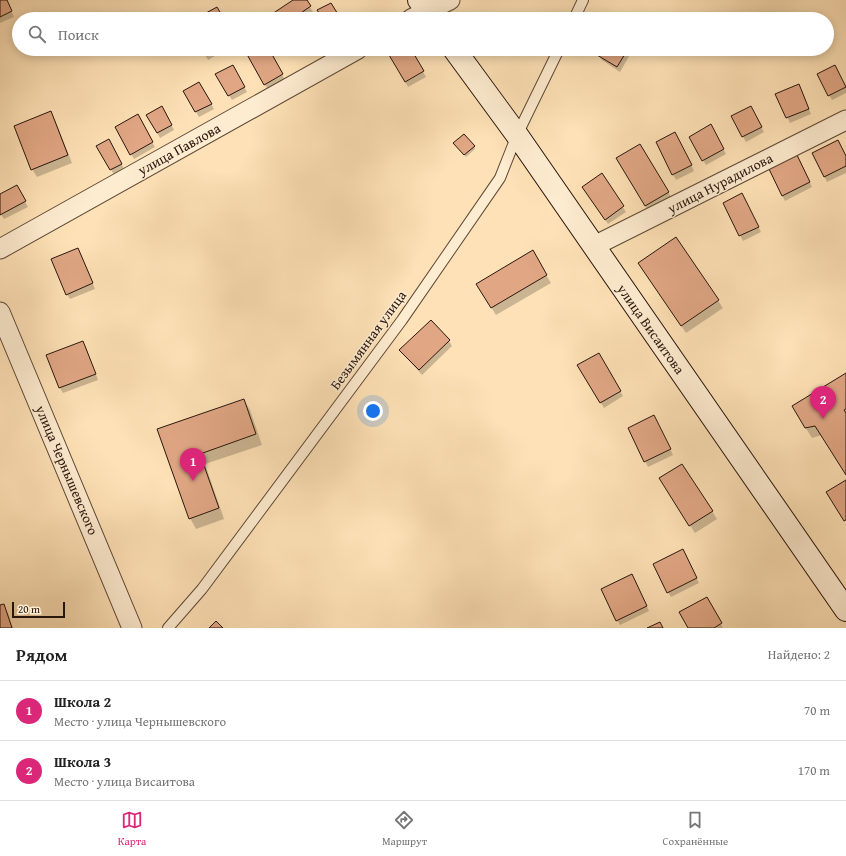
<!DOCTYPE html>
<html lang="ru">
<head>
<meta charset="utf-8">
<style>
  :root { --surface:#fff; --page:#f2f2f2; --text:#222; --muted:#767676; --line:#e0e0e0; --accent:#db2777 }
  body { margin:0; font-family:"Gentium Book Plus",serif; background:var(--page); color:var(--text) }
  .scale { position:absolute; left:12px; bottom:10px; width:53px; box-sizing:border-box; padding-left:4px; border:2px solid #29160d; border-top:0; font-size:11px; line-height:14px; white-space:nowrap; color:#29160d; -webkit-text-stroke:3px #feecd0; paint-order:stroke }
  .you { position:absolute; left:373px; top:411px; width:14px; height:14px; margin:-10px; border:3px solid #fff; border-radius:50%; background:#1a73e8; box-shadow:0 0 0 6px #1a73e833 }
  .badge { display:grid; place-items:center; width:26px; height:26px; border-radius:50%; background:var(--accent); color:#fff; font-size:13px; font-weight:700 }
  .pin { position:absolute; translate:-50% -33px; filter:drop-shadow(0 1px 2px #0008) }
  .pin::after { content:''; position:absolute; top:21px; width:14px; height:12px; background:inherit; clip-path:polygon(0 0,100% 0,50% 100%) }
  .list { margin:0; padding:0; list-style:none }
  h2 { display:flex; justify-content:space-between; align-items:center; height:52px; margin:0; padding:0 16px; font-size:17px }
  h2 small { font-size:13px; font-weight:400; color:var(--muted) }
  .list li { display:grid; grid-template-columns:26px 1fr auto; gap:12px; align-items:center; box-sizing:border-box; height:60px; padding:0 16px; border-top:1px solid var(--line) }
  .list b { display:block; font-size:15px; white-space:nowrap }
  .list p { margin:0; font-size:13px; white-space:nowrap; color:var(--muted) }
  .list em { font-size:13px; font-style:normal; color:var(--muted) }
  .icon { flex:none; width:22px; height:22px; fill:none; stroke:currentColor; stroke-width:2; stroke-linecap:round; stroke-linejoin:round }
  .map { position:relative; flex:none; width:846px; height:628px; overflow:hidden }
  .search { position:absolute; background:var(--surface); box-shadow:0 2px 10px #0003; left:12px; right:12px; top:12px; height:44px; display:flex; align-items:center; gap:10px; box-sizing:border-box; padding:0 14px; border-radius:22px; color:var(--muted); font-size:15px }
  .sheet { height:172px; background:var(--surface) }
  nav { display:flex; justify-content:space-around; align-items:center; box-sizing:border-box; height:56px; border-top:1px solid var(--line); background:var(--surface); font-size:11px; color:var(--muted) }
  nav a { display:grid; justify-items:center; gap:2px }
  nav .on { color:var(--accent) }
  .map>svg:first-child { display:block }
  .shadow { fill:#0003 }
  .building { fill:#e1a785; stroke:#29160d }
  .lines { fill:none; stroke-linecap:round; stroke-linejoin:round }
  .lane-casing { stroke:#5e4937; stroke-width:12 }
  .street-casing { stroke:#5e4937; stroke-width:21 }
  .secondary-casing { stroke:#29160d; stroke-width:24 }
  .lane { stroke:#feecd0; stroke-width:10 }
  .street { stroke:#feecd0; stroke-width:19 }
  .secondary { stroke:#feecd0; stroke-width:22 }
  .labels { text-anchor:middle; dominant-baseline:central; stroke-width:3; stroke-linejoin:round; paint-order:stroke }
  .street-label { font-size:14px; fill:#29160d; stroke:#feecd0 }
</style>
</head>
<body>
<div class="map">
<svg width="846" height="628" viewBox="0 0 846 628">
  <rect width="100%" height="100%" fill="#fee1b6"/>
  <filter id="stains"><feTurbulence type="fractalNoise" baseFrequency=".005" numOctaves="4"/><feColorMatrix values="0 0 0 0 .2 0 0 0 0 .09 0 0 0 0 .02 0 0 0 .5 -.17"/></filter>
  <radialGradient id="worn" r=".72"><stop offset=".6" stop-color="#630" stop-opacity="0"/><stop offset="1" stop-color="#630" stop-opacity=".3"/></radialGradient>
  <!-- shadow -->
  <g class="shadow">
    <path d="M 0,0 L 7,0 L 14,17 L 0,23 Z"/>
    <path d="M 295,0 L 305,0 L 313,12 L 302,19 L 272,19 Z"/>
    <path d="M 202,49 L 227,49 L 208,60 Z"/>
    <path d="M 245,49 L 268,49 L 285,80 L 268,90 Z"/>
    <path d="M 403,49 L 410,49 L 426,77 L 408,87 L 391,56 Z"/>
    <path d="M 602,49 L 631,49 L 632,51 L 620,72 L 602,60 L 599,55 Z"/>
    <path d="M 232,66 L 247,92 L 232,100 L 216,74 Z"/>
    <path d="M 838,71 L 846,87 L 846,93 L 832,100 L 829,95 Z"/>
    <path d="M 199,83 L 214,109 L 199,117 L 184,91 Z"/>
    <path d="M 801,90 L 811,114 L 790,123 L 777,94 Z"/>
    <path d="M 162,107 L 174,130 L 160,138 L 147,115 Z"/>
    <path d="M 750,107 L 764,132 L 746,142 L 732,116 Z"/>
    <path d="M 50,112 L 55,120 L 72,163 L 37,177 L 32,169 Z"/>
    <path d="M 137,116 L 155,147 L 134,159 L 116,128 Z"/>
    <path d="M 710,126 L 726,154 L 706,165 L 690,137 Z"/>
    <path d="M 678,138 L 694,171 L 676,180 L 657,142 Z"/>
    <path d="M 112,145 L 124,169 L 114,175 L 98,146 Z"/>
    <path d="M 456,145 L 474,146 L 475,149 L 466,157 Z"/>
    <path d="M 640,145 L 673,200 L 650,214 L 618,158 Z"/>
    <path d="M 813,153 L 846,157 L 846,173 L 827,182 Z"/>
    <path d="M 800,161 L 812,187 L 785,201 L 782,195 Z"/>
    <path d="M 601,174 L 626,212 L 608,224 L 586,192 Z"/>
    <path d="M 17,187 L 28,207 L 4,219 L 0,213 L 0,195 Z"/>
    <path d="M 745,200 L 761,232 L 743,241 L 724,203 Z"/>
    <path d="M 676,238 L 723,308 L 686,333 L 644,271 Z"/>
    <path d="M 532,252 L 551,283 L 496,315 L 477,284 Z"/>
    <path d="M 80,254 L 95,289 L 70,299 L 67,294 Z"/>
    <path d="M 431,322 L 449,341 L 452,346 L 422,375 L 404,355 L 401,350 Z"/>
    <path d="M 83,342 L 86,347 L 98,380 L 63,393 L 60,388 L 47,356 Z"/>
    <path d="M 598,354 L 623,396 L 604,408 L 579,366 Z"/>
    <path d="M 846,374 L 846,474 L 822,435 L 812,438 L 799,417 Z"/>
    <path d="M 244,400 L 250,410 L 262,445 L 205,464 L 224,519 L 196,529 L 190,518 L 159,430 Z"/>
    <path d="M 657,422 L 673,455 L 648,467 L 629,428 Z"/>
    <path d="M 665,487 L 712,511 L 717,519 L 695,533 Z"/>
    <path d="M 685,556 L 699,583 L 671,597 L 668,592 Z"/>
    <path d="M 635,580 L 649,611 L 620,625 L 617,620 Z"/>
    <path d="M 706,598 L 723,628 L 689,628 Z"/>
    <path d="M 3,605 L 8,613 L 13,628 L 0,628 L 0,606 Z"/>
  </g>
  <!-- building -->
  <g class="building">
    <path d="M 0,0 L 7,0 L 12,11 L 0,17 Z"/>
    <path d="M 293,0 L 307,0 L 311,6 L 292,19 L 271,19 L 269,16 Z"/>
    <path d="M 331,3 L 341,19 L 323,19 L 317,10 Z"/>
    <path d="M 217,7 L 224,19 L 195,19 Z"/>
    <path d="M 200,49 L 215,49 L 204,55 Z"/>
    <path d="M 244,49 L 269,49 L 283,74 L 264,85 Z"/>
    <path d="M 401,49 L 411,49 L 424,71 L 405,82 L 389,55 Z"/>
    <path d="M 601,49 L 628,49 L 617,67 L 597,55 Z"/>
    <path d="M 233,65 L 245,87 L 228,96 L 215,74 Z"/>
    <path d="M 835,65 L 846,87 L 828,96 L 817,74 Z"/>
    <path d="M 199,82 L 212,104 L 195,112 L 183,91 Z"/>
    <path d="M 799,84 L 809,109 L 786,118 L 775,94 Z"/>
    <path d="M 162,106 L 172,125 L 157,133 L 146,115 Z"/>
    <path d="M 751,106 L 762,127 L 742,137 L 731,116 Z"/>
    <path d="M 51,111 L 68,155 L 31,170 L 14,126 Z"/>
    <path d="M 138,114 L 153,142 L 130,155 L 115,127 Z"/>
    <path d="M 711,124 L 724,149 L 702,161 L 689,137 Z"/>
    <path d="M 675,132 L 692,165 L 672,175 L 656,142 Z"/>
    <path d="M 464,134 L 475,146 L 464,155 L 453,143 Z"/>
    <path d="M 109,139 L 122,164 L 110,170 L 96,146 Z"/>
    <path d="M 838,140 L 846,156 L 846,166 L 824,177 L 812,153 Z"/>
    <path d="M 640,144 L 669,192 L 645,206 L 616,158 Z"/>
    <path d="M 797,155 L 810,182 L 782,196 L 769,169 Z"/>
    <path d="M 602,173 L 624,206 L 605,220 L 582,187 Z"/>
    <path d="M 17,185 L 26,201 L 0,215 L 0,194 Z"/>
    <path d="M 742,193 L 759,227 L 739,236 L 723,203 Z"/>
    <path d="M 676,237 L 719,300 L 681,326 L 638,263 Z"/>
    <path d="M 78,248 L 93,283 L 66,295 L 51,259 Z"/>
    <path d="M 533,250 L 547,275 L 491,308 L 476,284 Z"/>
    <path d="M 431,320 L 450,340 L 419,370 L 399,350 Z"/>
    <path d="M 83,341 L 96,374 L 59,388 L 46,355 Z"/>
    <path d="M 599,353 L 621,391 L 600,403 L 577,365 Z"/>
    <path d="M 846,373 L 846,409 L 844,410 L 846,413 L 846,475 L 815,426 L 805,428 L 792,406 Z"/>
    <path d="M 244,399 L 256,434 L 200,454 L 219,508 L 189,519 L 157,429 Z"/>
    <path d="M 654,415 L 671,449 L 644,462 L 628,428 Z"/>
    <path d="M 682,464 L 713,511 L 689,526 L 659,478 Z"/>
    <path d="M 846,480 L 846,520 L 844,521 L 826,492 Z"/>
    <path d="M 683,549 L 697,578 L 667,593 L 653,564 Z"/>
    <path d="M 632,574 L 647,606 L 616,621 L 601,589 Z"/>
    <path d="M 707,597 L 722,623 L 714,628 L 688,628 L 679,612 Z"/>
    <path d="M 4,604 L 12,628 L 0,628 L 0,605 Z"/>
    <path d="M 216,621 L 223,628 L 209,628 Z"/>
    <path d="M 660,622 L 663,628 L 647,628 Z"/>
  </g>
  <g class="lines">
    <!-- lane casing -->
    <g class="lane-casing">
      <g id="lane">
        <path d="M 574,19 L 583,0"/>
        <path d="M 168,628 L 202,589 L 402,320 L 500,178 L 517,135 L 559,49"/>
      </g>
    </g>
    <!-- street casing -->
    <g class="street-casing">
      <g id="street">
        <path d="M 411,19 L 427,11 L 450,0"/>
        <path d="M 594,246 L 846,120"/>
        <path d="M 0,249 L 358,49"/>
        <path d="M 0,312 L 132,628"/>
      </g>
    </g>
    <!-- secondary casing -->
    <g class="secondary-casing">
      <g id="secondary">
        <path d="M 419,0 L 433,19"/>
        <path d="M 454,49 L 517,135 L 846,610"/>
      </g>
    </g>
    <!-- lane -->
    <use href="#lane" class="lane"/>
    <!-- street -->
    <use href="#street" class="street"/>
    <!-- secondary -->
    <use href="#secondary" class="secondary"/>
  </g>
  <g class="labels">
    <!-- street labels -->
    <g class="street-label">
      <text transform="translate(179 149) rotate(-29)">улица Павлова</text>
      <text transform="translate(720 183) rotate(-27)">улица Нурадилова</text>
      <text transform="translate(651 329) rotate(55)">улица Висаитова</text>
      <text transform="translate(368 340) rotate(-54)">Безымянная улица</text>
      <text transform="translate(67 470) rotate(67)">улица Чернышевского</text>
    </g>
  </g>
  <rect width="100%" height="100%" filter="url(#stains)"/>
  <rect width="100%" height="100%" fill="url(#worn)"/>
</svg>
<div class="scale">20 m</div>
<div class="you"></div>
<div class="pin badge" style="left:193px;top:481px">1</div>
<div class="pin badge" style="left:823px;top:419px">2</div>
<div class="search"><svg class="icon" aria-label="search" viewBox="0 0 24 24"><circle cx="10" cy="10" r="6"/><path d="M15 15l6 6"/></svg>Поиск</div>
</div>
<section class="sheet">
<h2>Рядом<small>Найдено: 2</small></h2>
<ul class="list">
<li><span class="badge">1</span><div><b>Школа 2</b><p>Место · улица Чернышевского</p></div><em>70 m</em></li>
<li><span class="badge">2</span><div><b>Школа 3</b><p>Место · улица Висаитова</p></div><em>170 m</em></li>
</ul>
</section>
<nav>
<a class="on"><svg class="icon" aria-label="map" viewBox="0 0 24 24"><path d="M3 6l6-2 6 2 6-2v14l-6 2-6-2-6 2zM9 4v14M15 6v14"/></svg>Карта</a>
<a><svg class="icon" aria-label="directions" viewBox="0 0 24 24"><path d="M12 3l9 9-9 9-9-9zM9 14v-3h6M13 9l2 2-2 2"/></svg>Маршрут</a>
<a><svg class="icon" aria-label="saved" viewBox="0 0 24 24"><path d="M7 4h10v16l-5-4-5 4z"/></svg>Сохранённые</a>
</nav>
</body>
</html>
